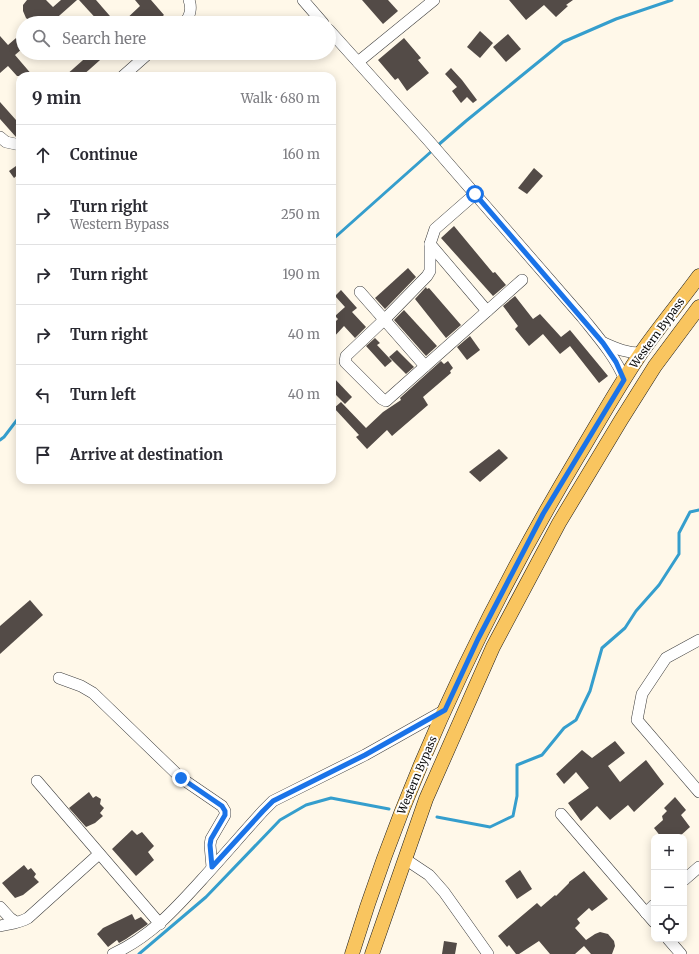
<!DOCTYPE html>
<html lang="en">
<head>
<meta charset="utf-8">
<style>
  :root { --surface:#fff; --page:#f7f7f7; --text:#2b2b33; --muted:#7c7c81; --line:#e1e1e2 }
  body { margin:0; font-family:Merriweather,serif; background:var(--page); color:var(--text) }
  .controls { position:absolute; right:12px; bottom:12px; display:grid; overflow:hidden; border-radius:8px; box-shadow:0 2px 10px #0003 }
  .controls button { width:36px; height:36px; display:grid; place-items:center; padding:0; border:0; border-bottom:1px solid var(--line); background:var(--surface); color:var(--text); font:20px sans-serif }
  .stop { position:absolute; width:12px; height:12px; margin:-9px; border:3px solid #1a73e8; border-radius:50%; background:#fff }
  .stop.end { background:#1a73e8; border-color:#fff; box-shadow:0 1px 4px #0008 }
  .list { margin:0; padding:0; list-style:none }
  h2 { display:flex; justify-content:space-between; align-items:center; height:52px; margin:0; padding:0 16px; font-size:17px }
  h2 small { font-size:13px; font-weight:400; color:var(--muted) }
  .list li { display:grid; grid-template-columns:26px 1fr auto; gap:12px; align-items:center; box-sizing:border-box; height:60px; padding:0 16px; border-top:1px solid var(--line) }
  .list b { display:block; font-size:15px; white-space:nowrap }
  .list p { margin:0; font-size:13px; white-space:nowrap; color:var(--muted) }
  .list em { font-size:13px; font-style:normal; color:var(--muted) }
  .icon { flex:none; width:22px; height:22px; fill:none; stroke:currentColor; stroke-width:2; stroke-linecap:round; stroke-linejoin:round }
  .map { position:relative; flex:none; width:699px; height:954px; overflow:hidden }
  .search { position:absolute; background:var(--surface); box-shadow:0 2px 10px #0003; left:16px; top:16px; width:320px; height:44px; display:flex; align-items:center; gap:10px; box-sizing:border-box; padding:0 14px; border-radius:22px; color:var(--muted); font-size:15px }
  .panel { position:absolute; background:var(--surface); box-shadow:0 2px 10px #0003; left:16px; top:72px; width:320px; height:412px; border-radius:12px }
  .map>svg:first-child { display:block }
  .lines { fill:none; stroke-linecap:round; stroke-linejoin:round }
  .stream { stroke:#359ecd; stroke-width:3 }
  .building { fill:#534b47 }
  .minor-casing { stroke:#3e3e3e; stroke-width:12 }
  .major-casing { stroke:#1c1c1c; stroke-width:15 }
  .minor { stroke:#fff; stroke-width:11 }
  .major { stroke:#f9c55f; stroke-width:14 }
  .route { stroke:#1a73e8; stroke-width:5 }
  .labels { text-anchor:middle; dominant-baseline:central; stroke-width:4; stroke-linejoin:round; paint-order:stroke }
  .street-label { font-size:11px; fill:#0b0b0b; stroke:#fff }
</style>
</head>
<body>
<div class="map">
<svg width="699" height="954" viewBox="0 0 699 954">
  <rect width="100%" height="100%" fill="#fff8e9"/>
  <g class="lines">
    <!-- stream -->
    <g class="stream">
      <path d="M 437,146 L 466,121 L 563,42 L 616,19 L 672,0"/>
      <path d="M 332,240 L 433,150"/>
      <path d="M 0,440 L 4,437 L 20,416"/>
      <path d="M 437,817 L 490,827 L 513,816 L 517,796 L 517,765 L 542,755 L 564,728 L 576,720 L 590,691 L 602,648 L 625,628 L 636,611 L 659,585 L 679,554 L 679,533 L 690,512 L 699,510"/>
      <path d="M 139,954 L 206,897 L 280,820 L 306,805 L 331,798 L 389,809"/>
    </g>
  </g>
  <!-- building -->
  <g class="building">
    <path d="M 27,0 L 46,0 L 53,7 L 61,0 L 77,0 L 51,23 L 32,23 L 26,18 L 23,11 L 23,5 Z"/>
    <path d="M 79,0 L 96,0 L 116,23 L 100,23 Z"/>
    <path d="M 135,0 L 151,0 L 164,15 L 155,23 L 122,23 L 140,6 Z"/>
    <path d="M 362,0 L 388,0 L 398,11 L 383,24 Z"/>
    <path d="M 509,0 L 573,0 L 566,5 L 568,6 L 556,17 L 544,5 L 526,20 Z"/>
    <path d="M 480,31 L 493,43 L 480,58 L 467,47 Z"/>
    <path d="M 23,32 L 23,48 L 15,55 L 33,76 L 17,76 L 8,66 L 0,73 L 0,36 L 8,45 Z"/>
    <path d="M 508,34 L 521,49 L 506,62 L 493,47 Z"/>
    <path d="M 404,38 L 421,58 L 418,60 L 429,73 L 407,91 L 398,78 L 395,80 L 378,60 Z"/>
    <path d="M 91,53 L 108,53 L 82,76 L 65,76 Z"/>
    <path d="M 451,68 L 462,80 L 477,100 L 473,103 L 467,97 L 461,103 L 452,91 L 457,87 L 445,74 Z"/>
    <path d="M 0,102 L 16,120 L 20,116 L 20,138 L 16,137 L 0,119 Z"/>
    <path d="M 16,166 L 20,173 L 14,178 L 9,171 Z"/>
    <path d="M 534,168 L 543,176 L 527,194 L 518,188 Z"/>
    <path d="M 454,226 L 493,273 L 495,272 L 506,285 L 493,296 L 441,238 Z"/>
    <path d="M 408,268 L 416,277 L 385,309 L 375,298 Z"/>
    <path d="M 426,287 L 427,289 L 429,288 L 461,325 L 446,338 L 415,299 Z"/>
    <path d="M 341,290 L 357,308 L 352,312 L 366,327 L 355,338 L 344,326 L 332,339 L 332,325 L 338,319 L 335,316 L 345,307 L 335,296 Z"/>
    <path d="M 515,296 L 533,319 L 540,314 L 561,337 L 570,330 L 608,376 L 599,383 L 570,346 L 560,354 L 543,334 L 529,346 L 515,329 L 518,326 L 503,306 Z"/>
    <path d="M 404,310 L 437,346 L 426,356 L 394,320 Z"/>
    <path d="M 470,336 L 480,350 L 467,360 L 457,347 Z"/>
    <path d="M 375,338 L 380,343 L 377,345 L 392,361 L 385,367 L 366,346 Z"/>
    <path d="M 397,350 L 414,367 L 406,374 L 389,357 Z"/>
    <path d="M 441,361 L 444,364 L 448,361 L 453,368 L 450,371 L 451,373 L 423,397 L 428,405 L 392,436 L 387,430 L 367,449 L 356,437 L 359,435 L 334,408 L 341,402 L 366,428 L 383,412 L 401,400 L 400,398 Z"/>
    <path d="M 332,376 L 352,397 L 345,404 L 332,391 Z"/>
    <path d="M 499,449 L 508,458 L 480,482 L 469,472 Z"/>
    <path d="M 30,600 L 43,615 L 0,654 L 0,626 Z"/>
    <path d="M 615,741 L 625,753 L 608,766 L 620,782 L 646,760 L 664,784 L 634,812 L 628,805 L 610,820 L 597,806 L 581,821 L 568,803 L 589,788 L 576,772 L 564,784 L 556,774 L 582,750 L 592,758 Z"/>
    <path d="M 89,792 L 93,798 L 96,796 L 101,799 L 100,804 L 104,808 L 100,813 L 103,816 L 95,823 L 86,827 L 69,808 Z"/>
    <path d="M 675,797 L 686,810 L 681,815 L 690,827 L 679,837 L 661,837 L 654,828 L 663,820 L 662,816 L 667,811 L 664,808 Z"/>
    <path d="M 132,830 L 137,835 L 142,832 L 154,846 L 148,852 L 154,860 L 136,876 L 112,849 Z"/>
    <path d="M 24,865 L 28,870 L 31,868 L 36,874 L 34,877 L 39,882 L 23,895 L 15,898 L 2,883 Z"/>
    <path d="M 520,870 L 532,889 L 517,899 L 505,881 Z"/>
    <path d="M 584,871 L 608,899 L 592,911 L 589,908 L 577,919 L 580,923 L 575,928 L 586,940 L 595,934 L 600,932 L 608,934 L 614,941 L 615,946 L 612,954 L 591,954 L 584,946 L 575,954 L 550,954 L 539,941 L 519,954 L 516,954 L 509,945 L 507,947 L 498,936 L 537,903 L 541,907 L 555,895 L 556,896 L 569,883 L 569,882 Z"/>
    <path d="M 132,914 L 135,920 L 141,917 L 148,924 L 126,939 L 119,943 L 117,940 L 108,947 L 97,934 L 103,928 Z"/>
    <path d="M 444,941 L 457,943 L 455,954 L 442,954 Z"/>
  </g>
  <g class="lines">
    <!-- minor casing -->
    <g class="minor-casing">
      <g id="minor">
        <path d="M 303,0 L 323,23"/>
        <path d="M 184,23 C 190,17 192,8 189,0"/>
        <path d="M 329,30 L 428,140 L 582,317 C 598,337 615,356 625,380"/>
        <path d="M 358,62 L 434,0"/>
        <path d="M 123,76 L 149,53"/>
        <path d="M 0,137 L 6,142 L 20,145"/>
        <path d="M 475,194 L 435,229 L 430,244 L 430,271 L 427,276 L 385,319 L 346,356 L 345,362 L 382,399 L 386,401 L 522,280"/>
        <path d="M 430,244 L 487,311"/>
        <path d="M 360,292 L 425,366"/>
        <path d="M 604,343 C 617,349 627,353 641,353"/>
        <path d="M 699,640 L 666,658 L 642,694 L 637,720 L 699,792"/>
        <path d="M 59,678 L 81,686 L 93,693 L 181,778 L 222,806 L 225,811 L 225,815 L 211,839 L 210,845 L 212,867"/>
        <path d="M 37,781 L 160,924"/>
        <path d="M 561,814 L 654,922"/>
        <path d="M 405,859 L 429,875 L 444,892 L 488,954"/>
        <path d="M 684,880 L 699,867"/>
        <path d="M 0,907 L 10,918 L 16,922"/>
        <path d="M 646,913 L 654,905"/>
        <path d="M 0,926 C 9,924 20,923 28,918 L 99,854"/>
        <path d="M 668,939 L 681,954"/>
        <path d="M 113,954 C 152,936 177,907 206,875 C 225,854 244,832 263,811 L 273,801 L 365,755 L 445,710"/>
      </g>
    </g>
    <!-- major casing -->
    <g class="major-casing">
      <g id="major">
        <path d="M 352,954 C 405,780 484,614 577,458 C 598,423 618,387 641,353 C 659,327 680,302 699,276"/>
        <path d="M 372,954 L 426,799 L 493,647 L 559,523 L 621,420 L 655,366 L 699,307"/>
      </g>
    </g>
    <!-- minor -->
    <use href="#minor" class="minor"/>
    <!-- major -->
    <use href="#major" class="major"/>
  </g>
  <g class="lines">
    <!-- route -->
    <path class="route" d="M 181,778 L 222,806 L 225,811 L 225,815 L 211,839 L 210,845 L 212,867 L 263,811 L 273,801 L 365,755 L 445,710 L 478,639 L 543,514 L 624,380 L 616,362 L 603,343 L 475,194"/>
  </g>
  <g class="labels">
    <!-- street labels -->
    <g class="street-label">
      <text transform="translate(657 333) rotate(-54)">Western Bypass</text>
      <text transform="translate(417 775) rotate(-67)">Western Bypass</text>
    </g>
  </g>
</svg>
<div class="controls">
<button>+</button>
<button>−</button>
<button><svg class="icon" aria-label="locate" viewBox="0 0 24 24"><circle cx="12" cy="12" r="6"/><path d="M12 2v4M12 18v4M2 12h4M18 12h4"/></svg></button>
</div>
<div class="stop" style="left:475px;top:194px"></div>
<div class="stop end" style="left:181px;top:778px"></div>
<div class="search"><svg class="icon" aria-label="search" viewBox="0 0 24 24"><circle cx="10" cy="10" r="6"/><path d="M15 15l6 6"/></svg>Search here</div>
<section class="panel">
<h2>9 min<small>Walk · 680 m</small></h2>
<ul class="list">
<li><svg class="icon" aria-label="ahead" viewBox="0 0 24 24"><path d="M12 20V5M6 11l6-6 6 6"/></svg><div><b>Continue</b></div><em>160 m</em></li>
<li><svg class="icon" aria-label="right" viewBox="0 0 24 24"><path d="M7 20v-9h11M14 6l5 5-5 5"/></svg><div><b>Turn right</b><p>Western Bypass</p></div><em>250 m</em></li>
<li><svg class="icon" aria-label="right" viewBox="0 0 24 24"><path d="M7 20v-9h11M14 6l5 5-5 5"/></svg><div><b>Turn right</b></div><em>190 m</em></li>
<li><svg class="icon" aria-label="right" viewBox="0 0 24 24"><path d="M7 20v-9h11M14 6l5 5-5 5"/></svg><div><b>Turn right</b></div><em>40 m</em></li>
<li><svg class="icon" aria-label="left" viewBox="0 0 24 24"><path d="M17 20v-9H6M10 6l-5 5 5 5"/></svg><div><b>Turn left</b></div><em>40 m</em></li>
<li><svg class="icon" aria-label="arrive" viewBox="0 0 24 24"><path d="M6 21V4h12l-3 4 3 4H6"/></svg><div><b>Arrive at destination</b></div></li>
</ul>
</section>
</div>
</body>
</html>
